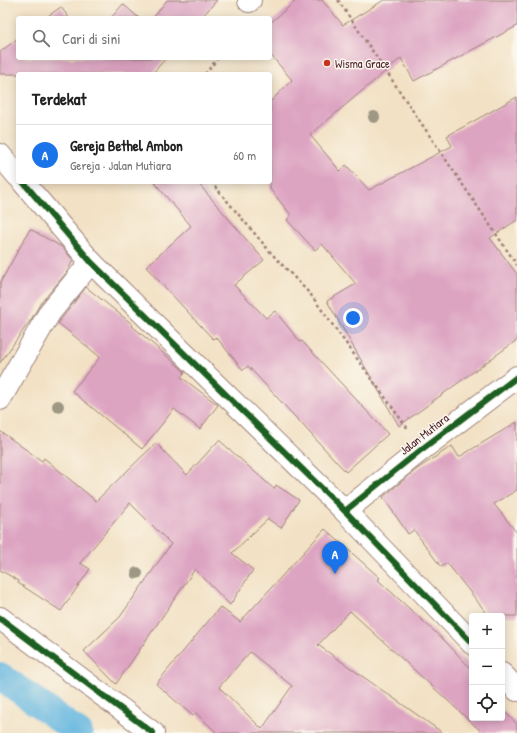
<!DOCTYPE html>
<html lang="id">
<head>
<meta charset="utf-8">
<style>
  :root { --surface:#fff; --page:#f6f6f6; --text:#222; --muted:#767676; --line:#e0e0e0; --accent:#1a73e8 }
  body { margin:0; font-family:"Patrick Hand",sans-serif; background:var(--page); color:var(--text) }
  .controls { position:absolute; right:12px; bottom:12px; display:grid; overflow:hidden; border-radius:4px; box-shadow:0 2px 10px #0003 }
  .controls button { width:36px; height:36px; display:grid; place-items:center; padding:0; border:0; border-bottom:1px solid var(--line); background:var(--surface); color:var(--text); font:20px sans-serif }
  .you { position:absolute; left:353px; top:318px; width:14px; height:14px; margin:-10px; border:3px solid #fff; border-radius:50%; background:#1a73e8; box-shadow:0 0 0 6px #1a73e833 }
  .badge { display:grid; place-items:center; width:26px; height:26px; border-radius:50%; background:var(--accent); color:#fff; font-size:13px; font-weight:700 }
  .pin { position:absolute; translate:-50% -33px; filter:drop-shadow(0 1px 2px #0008) }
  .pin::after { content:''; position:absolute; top:21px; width:14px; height:12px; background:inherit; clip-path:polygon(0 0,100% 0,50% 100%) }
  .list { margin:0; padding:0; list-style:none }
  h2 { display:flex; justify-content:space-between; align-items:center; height:52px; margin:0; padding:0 16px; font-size:17px }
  h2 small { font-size:13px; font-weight:400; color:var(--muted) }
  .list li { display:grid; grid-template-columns:26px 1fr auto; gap:12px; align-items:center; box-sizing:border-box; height:60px; padding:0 16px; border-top:1px solid var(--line) }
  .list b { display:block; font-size:15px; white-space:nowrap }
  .list p { margin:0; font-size:13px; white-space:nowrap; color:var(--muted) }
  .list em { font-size:13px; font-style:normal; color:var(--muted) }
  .icon { flex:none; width:22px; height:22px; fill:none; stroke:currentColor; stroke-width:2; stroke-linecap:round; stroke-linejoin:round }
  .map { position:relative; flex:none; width:517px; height:733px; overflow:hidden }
  .search { position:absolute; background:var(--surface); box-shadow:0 2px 10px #0003; left:16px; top:16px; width:256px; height:44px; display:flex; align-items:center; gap:10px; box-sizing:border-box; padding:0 14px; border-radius:4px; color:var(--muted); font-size:15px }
  .panel { position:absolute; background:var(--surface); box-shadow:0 2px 10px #0003; left:16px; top:72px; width:256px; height:112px; border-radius:4px }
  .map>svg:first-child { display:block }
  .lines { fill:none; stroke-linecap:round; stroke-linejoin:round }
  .canal { stroke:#64b6df; stroke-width:28 }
  .building { fill:#dda4c2; fill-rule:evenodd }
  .minor-casing { stroke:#9e8078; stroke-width:24 }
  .tertiary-casing { stroke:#9e8078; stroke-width:24 }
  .path { stroke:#9e8078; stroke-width:2.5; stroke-dasharray:3 3; stroke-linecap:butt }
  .minor { stroke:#fff; stroke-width:22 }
  .tertiary { stroke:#fff; stroke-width:22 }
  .cycleway-casing { stroke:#fbf7ec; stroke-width:8 }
  .cycleway { stroke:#1b5e20; stroke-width:6 }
  .tree { fill:#9d9783 }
  .poi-dot { fill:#c8321e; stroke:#fbf7ec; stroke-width:1.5 }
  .labels { text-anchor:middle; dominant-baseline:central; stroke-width:3; stroke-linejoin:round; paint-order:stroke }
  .poi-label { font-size:12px; fill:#4a1f2b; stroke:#fbf7ec; text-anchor:start }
  .street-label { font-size:12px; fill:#4a1f2b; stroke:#fbf7ec }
</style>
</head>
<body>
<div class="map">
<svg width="517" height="733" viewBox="0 0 517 733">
  <rect width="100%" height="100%" fill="#fbf7ec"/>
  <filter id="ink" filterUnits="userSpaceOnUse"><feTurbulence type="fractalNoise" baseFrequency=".025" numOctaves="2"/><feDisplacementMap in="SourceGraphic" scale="8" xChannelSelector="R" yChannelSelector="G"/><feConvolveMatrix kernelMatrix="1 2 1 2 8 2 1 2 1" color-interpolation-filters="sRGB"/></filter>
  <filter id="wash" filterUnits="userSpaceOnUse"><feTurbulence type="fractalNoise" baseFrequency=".012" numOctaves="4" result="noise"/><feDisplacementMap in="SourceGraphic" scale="16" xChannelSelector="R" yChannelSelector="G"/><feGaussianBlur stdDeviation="0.9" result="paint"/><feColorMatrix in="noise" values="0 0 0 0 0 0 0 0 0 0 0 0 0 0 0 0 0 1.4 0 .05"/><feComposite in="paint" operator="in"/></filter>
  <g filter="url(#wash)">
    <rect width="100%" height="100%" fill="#f2e1c4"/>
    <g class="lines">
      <!-- canal -->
      <path class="canal" d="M 0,676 L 79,733"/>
    </g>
    <g id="blocks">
      <!-- building -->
      <g class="building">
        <path d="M 167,0 L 217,0 L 201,18 L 153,18 Z"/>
        <path d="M 297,0 L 322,0 L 343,25 L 384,0 L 517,0 L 517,26 L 414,81 L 401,58 L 310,135 L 340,171 L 346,165 L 369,190 L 452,146 L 447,136 L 517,97 L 517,220 L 490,238 L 517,274 L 517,340 L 399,426 L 327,301 L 356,284 L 322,244 L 315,250 L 287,220 L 291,215 L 270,189 L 270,102 L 292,80 L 270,54 L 270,23 Z"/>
        <path d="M 123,4 L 139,18 L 111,18 Z"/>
        <path d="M 61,7 L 69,18 L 45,18 Z"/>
        <path d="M 18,38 L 18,58 L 166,58 L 152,74 L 0,74 L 0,52 Z"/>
        <path d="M 154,182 L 197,182 L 264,260 L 234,285 L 266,318 L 275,311 L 300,342 L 302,341 L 388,434 L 346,472 L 248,366 L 243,370 L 216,337 L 213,339 L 146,267 L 191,226 Z"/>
        <path d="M 30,229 L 62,247 L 73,260 L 67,272 L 40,304 L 32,318 L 0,363 L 0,283 Z"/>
        <path d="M 86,287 L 132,324 L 131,325 L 185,372 L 181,377 L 218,405 L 200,429 L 174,409 L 142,449 L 72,391 L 100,357 L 58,323 Z"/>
        <path d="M 517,422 L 517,490 L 494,504 L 517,533 L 517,616 L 489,616 L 447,563 L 441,567 L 414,530 L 408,534 L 383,497 L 417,469 L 452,446 L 459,457 Z"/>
        <path d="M 0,431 L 42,461 L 44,458 L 96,501 L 156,443 L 187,475 L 219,440 L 274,489 L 276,485 L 299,500 L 281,528 L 268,519 L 232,553 L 253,570 L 230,605 L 195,569 L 116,684 L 84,651 L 120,617 L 171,544 L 130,503 L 80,563 L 90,569 L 61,611 L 18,583 L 19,581 L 0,570 Z"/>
        <path d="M 325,529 L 380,578 L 378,580 L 445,641 L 472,670 L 472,718 L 502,718 L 502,709 L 517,724 L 517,733 L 483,733 L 350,611 L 318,645 L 443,733 L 217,733 L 196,713 L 193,716 L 156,684 L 220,607 L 240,622 ZM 250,652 L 292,686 L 262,729 L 219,687 Z"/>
      </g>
    </g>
  </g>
  <g filter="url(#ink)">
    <use href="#blocks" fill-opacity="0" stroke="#9e8078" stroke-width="1"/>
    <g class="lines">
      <!-- minor casing -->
      <g class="minor-casing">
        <g id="minor">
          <path d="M 249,1 L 250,0"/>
          <path d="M 0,155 L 18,176"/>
          <path d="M 23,182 L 91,262 L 214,383 L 345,511 L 472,643"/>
          <path d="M 0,399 L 50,312 L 91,262"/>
          <path d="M 345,511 L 422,449 L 517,377"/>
          <path d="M 502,674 L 517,690"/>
        </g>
      </g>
      <!-- tertiary casing -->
      <g class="tertiary-casing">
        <path id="tertiary" d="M 0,618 L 153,733"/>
      </g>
      <!-- path -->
      <g class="path">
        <path d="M 338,0 L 517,265"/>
        <path d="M 205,74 L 218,58"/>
        <path d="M 211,182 L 272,254 L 311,295 L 408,429"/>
      </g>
      <!-- minor -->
      <use href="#minor" class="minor"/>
      <!-- tertiary -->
      <use href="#tertiary" class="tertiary"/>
      <!-- cycleway casing -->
      <g class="cycleway-casing">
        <g id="cycleway">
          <path d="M 23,182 L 91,262 L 214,383 L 345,511 L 472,643"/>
          <path d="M 345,511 L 422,449 L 517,377"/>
          <path d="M 0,618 L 153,733"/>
        </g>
      </g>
      <!-- cycleway -->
      <use href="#cycleway" class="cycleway"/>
    </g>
    <!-- trees -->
    <g class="tree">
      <circle cx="374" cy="117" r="6"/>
      <circle cx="58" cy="406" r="6"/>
      <circle cx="137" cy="573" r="6"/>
    </g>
  </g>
  <!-- markers -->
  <circle class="poi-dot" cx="327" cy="63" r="4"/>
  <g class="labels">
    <!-- poi labels -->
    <g class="poi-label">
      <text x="335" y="63">Wisma Grace</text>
    </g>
    <!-- street labels -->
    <g class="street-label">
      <text transform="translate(424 434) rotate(-38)">Jalan Mutiara</text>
    </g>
  </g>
</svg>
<div class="controls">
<button>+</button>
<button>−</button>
<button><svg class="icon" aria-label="locate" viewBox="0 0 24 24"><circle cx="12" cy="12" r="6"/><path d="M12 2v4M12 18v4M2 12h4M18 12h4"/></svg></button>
</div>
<div class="you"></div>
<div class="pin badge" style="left:335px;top:574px">A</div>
<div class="search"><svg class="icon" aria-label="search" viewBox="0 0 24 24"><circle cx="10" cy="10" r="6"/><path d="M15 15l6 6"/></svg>Cari di sini</div>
<section class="panel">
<h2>Terdekat<small></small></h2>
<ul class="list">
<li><span class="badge">A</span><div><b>Gereja Bethel Ambon</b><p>Gereja · Jalan Mutiara</p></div><em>60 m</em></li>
</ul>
</section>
</div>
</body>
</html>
